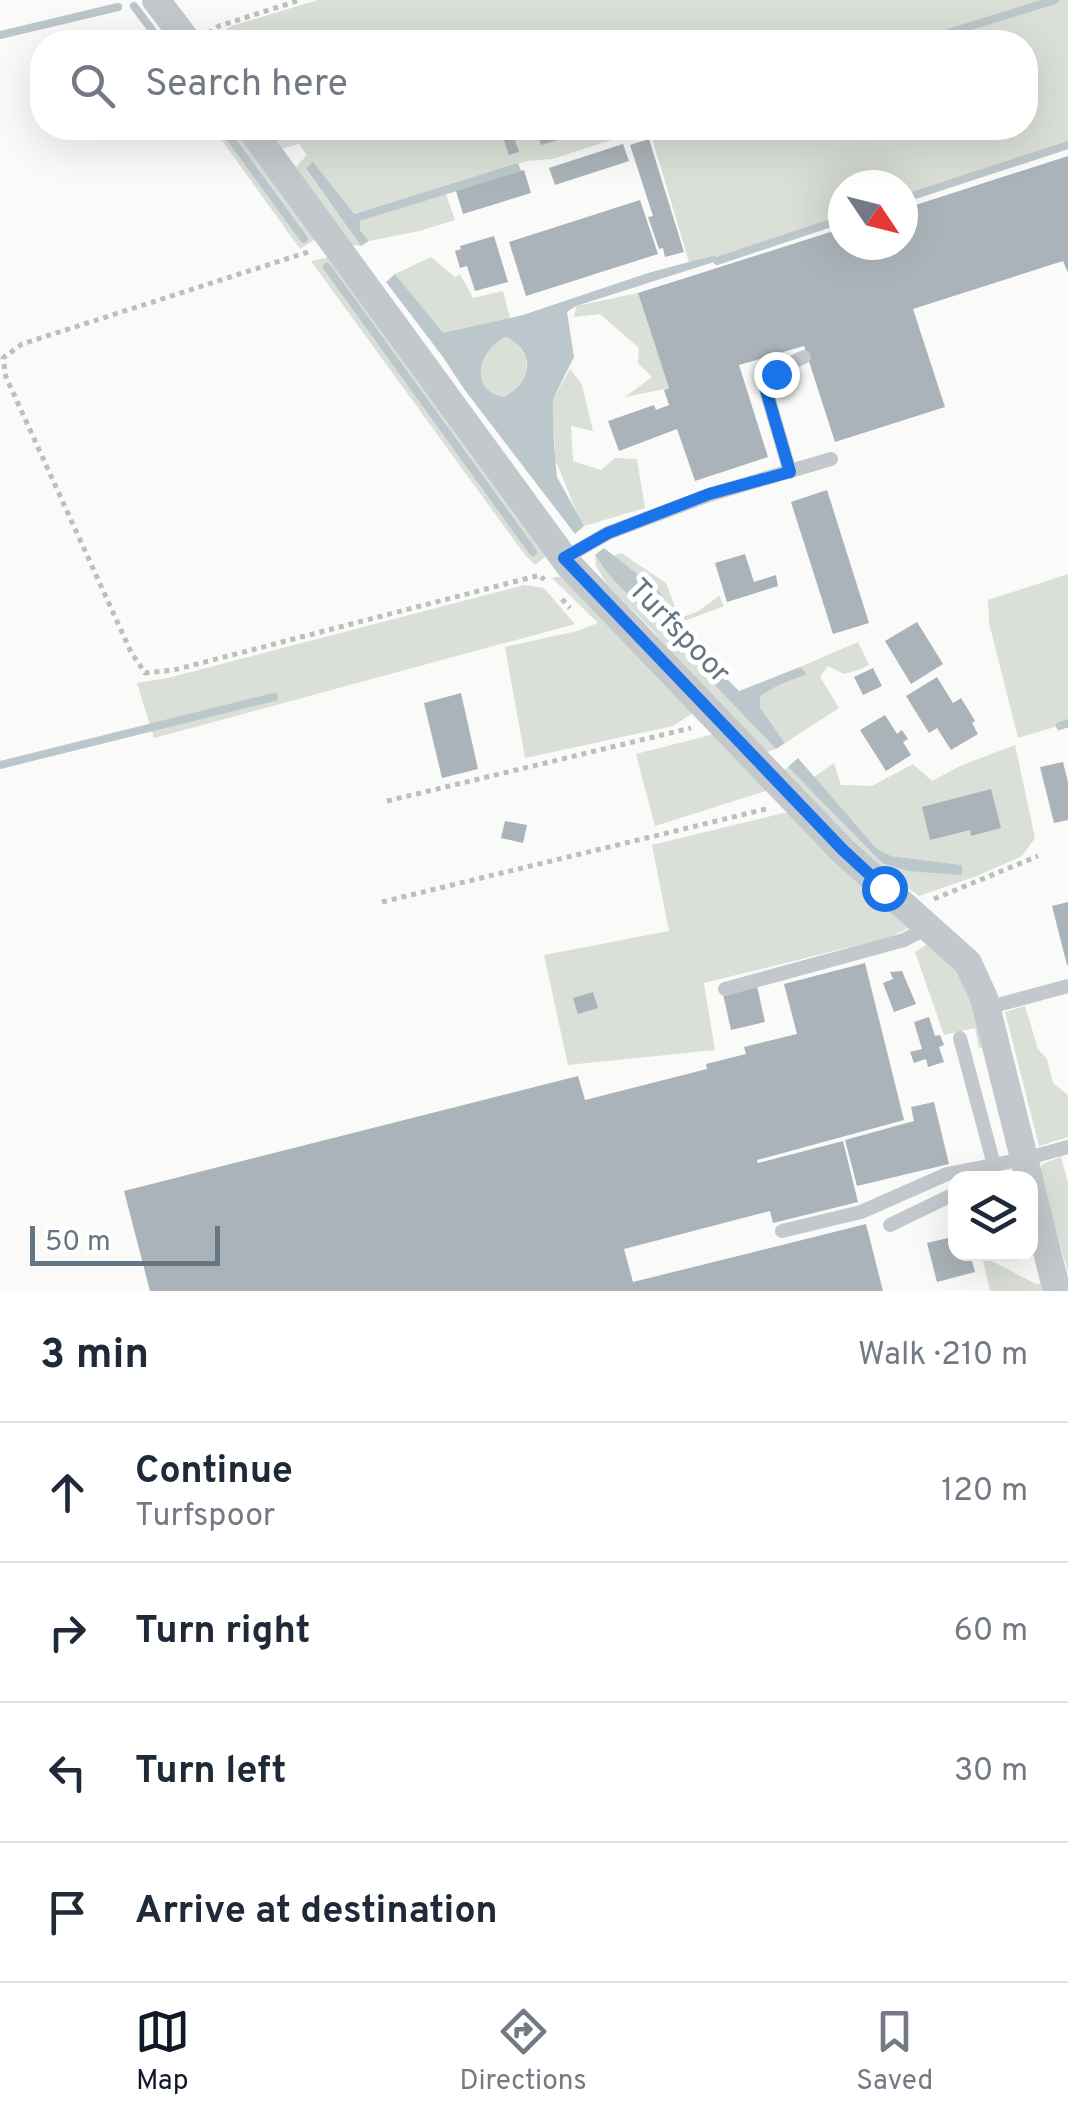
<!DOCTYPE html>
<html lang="en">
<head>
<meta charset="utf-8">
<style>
  :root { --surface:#fff; --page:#f6f6f7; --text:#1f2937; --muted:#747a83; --line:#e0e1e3; --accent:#111827 }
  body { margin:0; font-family:Overpass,sans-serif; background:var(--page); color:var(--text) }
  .controls { position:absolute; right:30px; bottom:30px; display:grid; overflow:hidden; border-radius:20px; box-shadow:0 10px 40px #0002 }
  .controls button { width:90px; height:90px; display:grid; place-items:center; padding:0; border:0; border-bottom:2px solid var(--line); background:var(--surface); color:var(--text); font:50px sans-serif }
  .compass { position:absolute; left:828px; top:170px; width:90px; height:90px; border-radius:50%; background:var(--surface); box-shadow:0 10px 40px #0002; rotate:125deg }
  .scale { position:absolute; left:30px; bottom:25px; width:190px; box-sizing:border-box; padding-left:10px; border:5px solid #657683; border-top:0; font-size:28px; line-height:35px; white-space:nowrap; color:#657683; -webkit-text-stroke:8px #fff; paint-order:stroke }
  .stop { position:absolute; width:30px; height:30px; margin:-22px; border:8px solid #1a73e8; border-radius:50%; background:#fff }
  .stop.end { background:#1a73e8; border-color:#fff; box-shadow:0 2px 10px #0008 }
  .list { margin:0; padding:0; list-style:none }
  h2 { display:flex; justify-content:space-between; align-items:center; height:130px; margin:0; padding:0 40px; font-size:42px }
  h2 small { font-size:32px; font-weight:400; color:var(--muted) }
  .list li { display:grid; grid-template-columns:65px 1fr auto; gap:30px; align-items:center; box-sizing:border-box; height:140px; padding:0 40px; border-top:2px solid var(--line) }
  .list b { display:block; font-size:38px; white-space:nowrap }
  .list p { margin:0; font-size:32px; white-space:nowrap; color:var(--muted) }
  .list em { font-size:32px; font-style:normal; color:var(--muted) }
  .icon { flex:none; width:55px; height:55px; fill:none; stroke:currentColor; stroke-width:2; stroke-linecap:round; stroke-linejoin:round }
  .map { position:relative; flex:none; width:1068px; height:1291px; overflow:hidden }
  .search { position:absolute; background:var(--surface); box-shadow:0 10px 40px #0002; left:30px; right:30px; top:30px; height:110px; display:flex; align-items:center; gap:25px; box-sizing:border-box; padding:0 35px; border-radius:40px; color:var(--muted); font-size:38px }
  .sheet { height:690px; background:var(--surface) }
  nav { display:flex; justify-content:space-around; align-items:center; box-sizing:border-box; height:140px; border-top:2px solid var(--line); background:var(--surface); font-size:28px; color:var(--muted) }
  nav a { display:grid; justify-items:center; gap:5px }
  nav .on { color:var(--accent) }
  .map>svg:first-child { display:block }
  .green { fill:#dadfd7 }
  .water { fill:#bbc7cb; fill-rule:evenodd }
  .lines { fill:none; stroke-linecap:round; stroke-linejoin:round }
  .stream { stroke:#bbc7cb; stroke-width:8 }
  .building { fill:#aab3b9 }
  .path { stroke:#bbbfc2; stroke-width:5; stroke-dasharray:5 5; stroke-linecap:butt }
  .lane { stroke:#c3c8cc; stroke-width:14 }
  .street { stroke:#c3c8cc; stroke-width:28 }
  .route { stroke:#1a73e8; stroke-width:12 }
  .labels { text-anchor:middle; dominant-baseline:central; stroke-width:10; stroke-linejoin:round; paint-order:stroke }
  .street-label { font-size:30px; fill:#657683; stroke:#fff }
</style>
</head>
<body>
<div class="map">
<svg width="1068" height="1291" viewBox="0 0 1068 1291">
  <rect width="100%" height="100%" fill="#fafaf8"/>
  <!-- green -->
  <g class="green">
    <path d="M 318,0 L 1068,0 L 1068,141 L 903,198 L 903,185 L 843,185 L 843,218 L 717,261 L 714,255 L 689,262 L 649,128 L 1026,128 L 1026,42 L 226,42 L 220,34 L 231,26 Z"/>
    <path d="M 213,128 L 240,128 L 319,237 L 300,249 Z"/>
    <path d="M 265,128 L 275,128 L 284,138 L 293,130 L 291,128 L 649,128 L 552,159 L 527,161 L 353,214 L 313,163 L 306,170 L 361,246 L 352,245 L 337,229 L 296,167 L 307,155 L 299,144 L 281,149 Z"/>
    <path d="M 446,194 L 455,220 L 419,231 L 369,241 L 360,230 L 360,221 Z"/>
    <path d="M 330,257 L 550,553 L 535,565 L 525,555 L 311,261 Z"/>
    <path d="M 431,257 L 455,277 L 460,274 L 473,298 L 503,291 L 510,318 L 443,334 L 395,274 Z"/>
    <path d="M 638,293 L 669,388 L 625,397 L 652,377 L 638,363 L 639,348 L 600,314 L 574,317 L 576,306 Z"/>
    <path d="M 506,337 C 536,352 532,382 504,397 C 468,390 477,351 506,337 Z"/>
    <path d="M 570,369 L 582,385 L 593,431 L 571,426 L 573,461 L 601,470 L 615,458 L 637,459 L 645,508 L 584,526 L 579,518 L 555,459 L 553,399 Z"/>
    <path d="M 621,553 L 666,583 L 679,618 L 697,612 L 719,596 L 724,606 L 674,625 L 660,592 L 613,556 Z"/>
    <path d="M 595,555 L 608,574 L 776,749 L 767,752 L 688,673 L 654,632 L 607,584 L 596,566 Z"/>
    <path d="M 1068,574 L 1068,723 L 1018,738 L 989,623 L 988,600 Z"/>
    <path d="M 568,575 L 696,711 L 673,726 L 525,758 L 505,647 L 577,631 L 598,623 L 552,578 Z"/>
    <path d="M 524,585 L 544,588 L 575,624 L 154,738 L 137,683 L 168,678 Z"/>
    <path d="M 858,642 L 869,665 L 861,669 L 844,674 L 828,666 L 820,677 L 839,708 L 785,743 L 759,708 L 760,696 L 779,685 L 806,674 L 800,667 Z"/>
    <path d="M 718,733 L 772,789 L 655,826 L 636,754 Z"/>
    <path d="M 1015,745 L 1035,838 L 1022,856 L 977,876 L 919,896 L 878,868 L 784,770 L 788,767 L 882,863 L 962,865 L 891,856 L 876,848 L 814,777 L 834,763 L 841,785 L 872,786 L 913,764 L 932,781 L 960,766 Z"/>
    <path d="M 792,811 L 909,922 L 907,929 L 890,937 L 704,983 L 715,1050 L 568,1065 L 544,955 L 669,931 L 652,845 Z"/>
    <path d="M 931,942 L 951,957 L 981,1010 L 989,1046 L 979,1048 L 975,1028 L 944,1035 L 915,952 Z"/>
    <path d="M 1025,1006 L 1038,1049 L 1047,1059 L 1053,1083 L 1068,1095 L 1068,1137 L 1039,1146 L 1005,1012 Z"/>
    <path d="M 1061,1157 L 1068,1183 L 1068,1272 L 1041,1178 L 1042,1164 Z"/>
    <path d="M 982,1256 L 1036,1284 L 1046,1284 L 1047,1291 L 990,1291 Z"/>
  </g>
  <!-- water -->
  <g class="water">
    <path d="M 313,162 L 354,214 L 518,163 L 521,171 L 360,221 L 360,230 L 369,241 L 361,246 L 306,169 Z"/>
    <path d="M 715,255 L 717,261 L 576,306 L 567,312 L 574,357 L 553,399 L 554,445 L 557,477 L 584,526 L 575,534 L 464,389 L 443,357 L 386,282 L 395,274 L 443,333 L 523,315 L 648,273 ZM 506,337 C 537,352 532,382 504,397 C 468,390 478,350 506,337 Z"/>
    <path d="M 604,548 L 660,592 L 674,625 L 739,691 L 800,667 L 807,674 L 779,685 L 760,696 L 760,708 L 785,743 L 776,749 L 608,574 L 595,555 Z"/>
    <path d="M 798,758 L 876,848 L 891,856 L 962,865 L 962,875 L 908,871 L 882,863 L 788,767 Z"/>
  </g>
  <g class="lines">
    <!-- stream -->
    <g class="stream">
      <path d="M 134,6 L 161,42"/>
      <path d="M 0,35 L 118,7"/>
      <path d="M 919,42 L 1055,0"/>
      <path d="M 223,128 L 304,239"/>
      <path d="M 903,199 L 1068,145"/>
      <path d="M 717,261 L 843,219"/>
      <path d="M 327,267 L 533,552"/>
      <path d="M 1060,726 L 1068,723"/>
      <path d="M 0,765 L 274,697"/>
    </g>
  </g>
  <!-- building -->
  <g class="building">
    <path d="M 536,128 L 598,128 L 541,145 Z"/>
    <path d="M 511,129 L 519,152 L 509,155 L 501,132 Z"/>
    <path d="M 649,139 L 684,252 L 665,257 L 663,248 L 659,249 L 648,217 L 653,216 L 630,145 Z"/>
    <path d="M 623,144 L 629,161 L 555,185 L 549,168 Z"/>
    <path d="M 1068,156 L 1068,273 L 1063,261 L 913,309 L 945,407 L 835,442 L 804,346 L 739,365 L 768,457 L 695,481 L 677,429 L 619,451 L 608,421 L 654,405 L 656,410 L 669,405 L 664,390 L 669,388 L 638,293 L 843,228 L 843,245 L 903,245 L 903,209 Z"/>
    <path d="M 524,170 L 531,193 L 463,214 L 456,191 Z"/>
    <path d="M 640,200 L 658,254 L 526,296 L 509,242 Z"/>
    <path d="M 494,236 L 508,282 L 475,291 L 467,266 L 460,268 L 455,251 L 461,249 L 460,246 Z"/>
    <path d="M 827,490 L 869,623 L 833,634 L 791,502 Z"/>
    <path d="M 745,554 L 754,582 L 776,575 L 778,586 L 727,602 L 715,563 Z"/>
    <path d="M 917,622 L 943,664 L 911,684 L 885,641 Z"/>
    <path d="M 873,668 L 882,686 L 863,695 L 854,677 Z"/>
    <path d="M 937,677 L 953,703 L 961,698 L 975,721 L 972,723 L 978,734 L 951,750 L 937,728 L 929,733 L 906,696 Z"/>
    <path d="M 461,693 L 478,769 L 442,778 L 424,703 Z"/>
    <path d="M 885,715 L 897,734 L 902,730 L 908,739 L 903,742 L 911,755 L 886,771 L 860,730 Z"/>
    <path d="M 1063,762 L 1068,782 L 1068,820 L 1054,823 L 1040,767 Z"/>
    <path d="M 991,789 L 1001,828 L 971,836 L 970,830 L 930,840 L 922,807 Z"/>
    <path d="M 505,821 L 527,825 L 523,843 L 501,838 Z"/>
    <path d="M 1068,902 L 1068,965 L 1067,965 L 1052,906 Z"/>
    <path d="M 865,963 L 904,1120 L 757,1160 L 758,1163 L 843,1141 L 858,1202 L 773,1223 L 770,1211 L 624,1249 L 633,1282 L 866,1224 L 883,1291 L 150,1291 L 124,1191 L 578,1076 L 585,1100 L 707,1069 L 706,1064 L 746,1054 L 744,1047 L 797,1034 L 784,984 Z"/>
    <path d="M 902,971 L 916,1004 L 894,1012 L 883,983 L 893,979 L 890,972 Z"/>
    <path d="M 757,986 L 765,1022 L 731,1030 L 723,994 Z"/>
    <path d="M 593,992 L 598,1008 L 578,1014 L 573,998 Z"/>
    <path d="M 929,1017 L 935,1036 L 940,1035 L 944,1045 L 939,1047 L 944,1062 L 928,1067 L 926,1059 L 914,1063 L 910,1052 L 922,1049 L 914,1022 Z"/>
    <path d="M 934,1102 L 949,1164 L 857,1186 L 845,1140 L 914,1121 L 911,1107 Z"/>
    <path d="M 956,1236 L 956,1254 L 970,1254 L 975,1272 L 937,1282 L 927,1243 Z"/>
  </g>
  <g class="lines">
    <!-- path -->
    <g class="path">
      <path d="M 208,33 L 219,26 L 300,0"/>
      <path d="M 308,252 L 22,344 L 3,358 L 6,377 L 131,652 L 145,673 L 174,670 L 540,575 L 544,580"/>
      <path d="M 562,599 L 570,608"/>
      <path d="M 387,801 L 691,728"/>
      <path d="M 934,899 L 1038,856"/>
      <path d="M 382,902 L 766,809"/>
    </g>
    <!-- lane -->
    <g class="lane">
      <path d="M 790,472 L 766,390 C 777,374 786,364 804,357"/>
      <path d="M 563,559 L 608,533 L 709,495 L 831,459"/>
      <path d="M 725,989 L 904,940 L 929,927"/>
      <path d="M 986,1008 L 1068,986"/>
      <path d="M 960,1038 L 994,1165"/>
      <path d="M 890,1225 L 956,1193"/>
      <path d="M 782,1231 L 861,1212 L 947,1174 L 1024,1159 L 1068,1147"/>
    </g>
    <!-- street -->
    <g class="street">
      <path d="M 156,0 L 188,42"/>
      <path d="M 250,128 L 569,565 L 843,851 L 968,963 L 984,998 L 1029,1178"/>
      <path d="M 1030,1185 L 1057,1291"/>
    </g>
  </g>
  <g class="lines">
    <!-- route -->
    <path class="route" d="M 776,374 L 766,390 L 790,472 L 709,494 L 608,533 L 564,558 L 843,850 L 884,888"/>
  </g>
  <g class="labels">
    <!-- street labels -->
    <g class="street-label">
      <text transform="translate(678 632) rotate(46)">Turfspoor</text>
    </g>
  </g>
</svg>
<div class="controls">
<button><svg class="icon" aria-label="layers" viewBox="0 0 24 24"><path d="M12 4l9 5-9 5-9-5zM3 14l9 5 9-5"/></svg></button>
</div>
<svg class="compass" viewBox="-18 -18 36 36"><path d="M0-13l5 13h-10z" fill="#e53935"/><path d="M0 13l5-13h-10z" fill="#747a83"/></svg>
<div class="scale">50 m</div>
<div class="stop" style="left:884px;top:888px"></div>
<div class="stop end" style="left:776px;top:374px"></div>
<div class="search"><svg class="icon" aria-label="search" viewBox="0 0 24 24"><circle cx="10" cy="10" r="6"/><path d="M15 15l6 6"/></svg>Search here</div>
</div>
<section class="sheet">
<h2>3 min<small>Walk · 210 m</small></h2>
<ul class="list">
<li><svg class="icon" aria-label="ahead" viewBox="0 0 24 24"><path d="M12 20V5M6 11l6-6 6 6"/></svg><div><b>Continue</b><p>Turfspoor</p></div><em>120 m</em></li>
<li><svg class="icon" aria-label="right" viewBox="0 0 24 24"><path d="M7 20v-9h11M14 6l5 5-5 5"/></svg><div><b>Turn right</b></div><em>60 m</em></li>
<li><svg class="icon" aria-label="left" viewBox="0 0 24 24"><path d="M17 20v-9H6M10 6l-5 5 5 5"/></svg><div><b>Turn left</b></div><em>30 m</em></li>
<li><svg class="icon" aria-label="arrive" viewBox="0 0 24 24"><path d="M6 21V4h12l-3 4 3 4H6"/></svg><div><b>Arrive at destination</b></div></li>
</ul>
</section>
<nav>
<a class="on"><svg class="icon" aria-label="map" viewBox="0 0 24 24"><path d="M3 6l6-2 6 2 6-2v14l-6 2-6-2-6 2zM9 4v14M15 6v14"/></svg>Map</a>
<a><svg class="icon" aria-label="directions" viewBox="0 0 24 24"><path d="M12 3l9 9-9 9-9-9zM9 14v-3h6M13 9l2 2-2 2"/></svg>Directions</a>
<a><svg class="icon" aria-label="saved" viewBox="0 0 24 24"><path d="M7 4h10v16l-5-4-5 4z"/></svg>Saved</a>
</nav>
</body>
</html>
